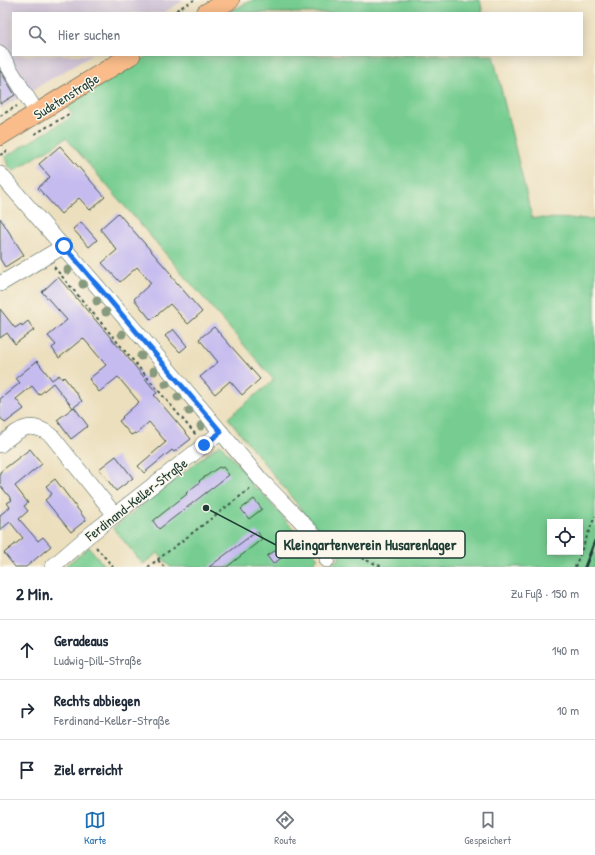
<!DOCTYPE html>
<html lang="de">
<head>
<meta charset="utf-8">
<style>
  :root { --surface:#fff; --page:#f2f2f3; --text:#1f2937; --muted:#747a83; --line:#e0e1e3; --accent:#1f6fb2 }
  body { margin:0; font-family:"Patrick Hand",sans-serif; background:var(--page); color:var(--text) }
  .controls { position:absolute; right:12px; bottom:12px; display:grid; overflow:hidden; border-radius:0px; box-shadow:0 2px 10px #0003 }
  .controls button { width:36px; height:36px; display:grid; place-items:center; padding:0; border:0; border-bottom:1px solid var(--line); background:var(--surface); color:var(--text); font:20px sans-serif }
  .stop { position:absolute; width:12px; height:12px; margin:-9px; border:3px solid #1a73e8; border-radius:50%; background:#fff }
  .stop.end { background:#1a73e8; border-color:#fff; box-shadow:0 1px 4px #0008 }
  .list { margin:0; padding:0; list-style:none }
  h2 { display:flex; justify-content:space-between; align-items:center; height:52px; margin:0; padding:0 16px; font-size:17px }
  h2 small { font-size:13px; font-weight:400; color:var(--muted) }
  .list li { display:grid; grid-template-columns:26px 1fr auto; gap:12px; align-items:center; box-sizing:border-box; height:60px; padding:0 16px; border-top:1px solid var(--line) }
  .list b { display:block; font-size:15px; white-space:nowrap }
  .list p { margin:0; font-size:13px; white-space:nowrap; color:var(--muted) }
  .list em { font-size:13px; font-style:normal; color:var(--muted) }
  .icon { flex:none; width:22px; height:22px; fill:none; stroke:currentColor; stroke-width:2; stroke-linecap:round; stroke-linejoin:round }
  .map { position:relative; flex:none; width:595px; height:567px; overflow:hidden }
  .search { position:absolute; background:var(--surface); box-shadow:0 2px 10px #0003; left:12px; right:12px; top:12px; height:44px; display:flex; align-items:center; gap:10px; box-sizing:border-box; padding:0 14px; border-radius:0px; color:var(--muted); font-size:15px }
  .sheet { height:232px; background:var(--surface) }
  nav { display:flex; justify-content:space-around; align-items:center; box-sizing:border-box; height:56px; border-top:1px solid var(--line); background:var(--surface); font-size:11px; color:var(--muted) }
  nav a { display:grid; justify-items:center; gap:2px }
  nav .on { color:var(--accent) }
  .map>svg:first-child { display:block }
  .industrial { fill:#ccbfd4 }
  .green { fill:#77cd91; stroke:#4b8562; fill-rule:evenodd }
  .building { fill:#c6bbef }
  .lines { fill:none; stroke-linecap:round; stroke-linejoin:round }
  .minor-casing { stroke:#3e5549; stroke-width:16 }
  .major-casing { stroke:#3e5549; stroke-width:20 }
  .path { stroke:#3e5549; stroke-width:2; stroke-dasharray:3 3; stroke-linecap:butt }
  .minor { stroke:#fff; stroke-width:15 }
  .major { stroke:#f9bc8a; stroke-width:19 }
  .rail { stroke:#1f3d34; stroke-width:3 }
  .tree { fill:#879a7e }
  .route { stroke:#1a73e8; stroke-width:5 }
  .labels { text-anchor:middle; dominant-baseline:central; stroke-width:3; stroke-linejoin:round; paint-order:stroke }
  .street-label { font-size:14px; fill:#1f3d34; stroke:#fbf7ec }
  .leader { fill:none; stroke:#1f3d34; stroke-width:1.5 }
  .callout-dot { fill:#1f3d34; stroke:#fbf7ec; stroke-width:1.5 }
  .callout { fill:#fbf7ec; stroke:#1f3d34; stroke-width:1.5 }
  .callout-label { font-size:15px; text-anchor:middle; font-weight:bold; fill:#1f3d34 }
</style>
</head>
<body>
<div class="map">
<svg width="595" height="567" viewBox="0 0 595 567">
  <rect width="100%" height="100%" fill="#fbf7ec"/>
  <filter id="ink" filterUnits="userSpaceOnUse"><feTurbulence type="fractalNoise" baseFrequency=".025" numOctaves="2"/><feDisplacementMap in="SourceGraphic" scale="8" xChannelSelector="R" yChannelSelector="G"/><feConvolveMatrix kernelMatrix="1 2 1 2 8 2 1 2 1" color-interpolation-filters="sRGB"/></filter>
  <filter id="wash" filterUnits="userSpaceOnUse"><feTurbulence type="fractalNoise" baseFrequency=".012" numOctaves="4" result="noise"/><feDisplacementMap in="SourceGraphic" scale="16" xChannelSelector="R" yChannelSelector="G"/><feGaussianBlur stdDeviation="0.9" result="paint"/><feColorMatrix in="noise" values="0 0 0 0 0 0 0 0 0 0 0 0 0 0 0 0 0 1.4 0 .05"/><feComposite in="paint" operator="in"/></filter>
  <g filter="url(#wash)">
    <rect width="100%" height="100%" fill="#ecdfbd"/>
    <!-- industrial -->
    <path class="industrial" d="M 0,0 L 185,0 L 163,13 L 13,13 L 13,55 L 92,55 L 0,109 Z"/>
    <!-- green -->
    <g class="green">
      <path d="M 253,0 L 480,0 L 483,13 L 227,13 Z"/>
      <path d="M 149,55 L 493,55 L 532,218 L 595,219 L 595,567 L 327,567 L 340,558 L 228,418 L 274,380 L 66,138 L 14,171 L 8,166 L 5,157 L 73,116 L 66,106 ZM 550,522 L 580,522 L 580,552 L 550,552 Z"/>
      <path d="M 220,444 L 252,481 L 251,483 L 255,489 L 258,488 L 318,558 L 313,562 L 318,567 L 170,567 L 158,553 L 143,564 L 113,528 Z"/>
      <path d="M 89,547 L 105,567 L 64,567 Z"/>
    </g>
    <g id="blocks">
      <!-- building -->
      <g class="building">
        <path d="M 0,70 L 15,95 L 0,104 Z"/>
        <path d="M 60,146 L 105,197 L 90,210 L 79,198 L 61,214 L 38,188 L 50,177 L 39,164 Z"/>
        <path d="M 118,213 L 172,275 L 171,276 L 202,312 L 188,324 L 170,304 L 151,320 L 134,299 L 151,283 L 137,267 L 120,282 L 102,263 L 117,250 L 100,229 Z"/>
        <path d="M 0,218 L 24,255 L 5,267 L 0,259 Z"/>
        <path d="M 81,222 L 97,240 L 89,247 L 73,229 Z"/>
        <path d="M 58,277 L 124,353 L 157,393 L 154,395 L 191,439 L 174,452 L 172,450 L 144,473 L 138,466 L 166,442 L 149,422 L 136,434 L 135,433 L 131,435 L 119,421 L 123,418 L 122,417 L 139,402 L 118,377 L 99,392 L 89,379 L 106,365 L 83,338 L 59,358 L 52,348 L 56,345 L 48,336 L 67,320 L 42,292 Z"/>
        <path d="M 0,309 L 15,328 L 21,324 L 22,326 L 28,321 L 34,330 L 15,344 L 7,333 L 0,338 Z"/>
        <path d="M 214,327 L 260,379 L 242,395 L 230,381 L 215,394 L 200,377 L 218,362 L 199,339 Z"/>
        <path d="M 173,329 L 187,346 L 180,352 L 165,336 Z"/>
        <path d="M 37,361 L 52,380 L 59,375 L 62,379 L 64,377 L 82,401 L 73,408 L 53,383 L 39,395 L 32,386 L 16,399 L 24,409 L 5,423 L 0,417 L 0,399 L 20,383 L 16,378 Z"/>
        <path d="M 74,407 L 88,426 L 71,439 L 57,420 Z"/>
        <path d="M 30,449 L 42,464 L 15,486 L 28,503 L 24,506 L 28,511 L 19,519 L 38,541 L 43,537 L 51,546 L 26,567 L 15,567 L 4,553 L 23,538 L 10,522 L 0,530 L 0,515 L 10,507 L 7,503 L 12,500 L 0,485 L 0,472 Z"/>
        <path d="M 116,456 L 133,478 L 116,491 L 99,469 Z"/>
        <path d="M 219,467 L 221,468 L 223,467 L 229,475 L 159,529 L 153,521 L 187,494 L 186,493 L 200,482 L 199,481 Z"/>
        <path d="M 55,479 L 86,520 L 71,532 L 45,500 L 52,494 L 46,486 Z"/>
        <path d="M 254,499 L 262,509 L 249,519 L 241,509 Z"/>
        <path d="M 257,531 L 262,539 L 227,567 L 209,567 Z"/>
        <path d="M 282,546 L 288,553 L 273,564 L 267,556 Z"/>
      </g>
    </g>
  </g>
  <g filter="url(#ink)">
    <use href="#blocks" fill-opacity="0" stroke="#3e5549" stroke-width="1"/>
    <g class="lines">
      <!-- minor casing -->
      <g class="minor-casing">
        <g id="minor">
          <path d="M 0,53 L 37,113"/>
          <path d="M 0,174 L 142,338 L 261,480 L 327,548 L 327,560"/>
          <path d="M 0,284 L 64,246"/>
          <path d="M 0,445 C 19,430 28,419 51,435 L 115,515"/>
          <path d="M 52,567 L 88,536 L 221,432"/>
        </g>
      </g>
      <!-- major casing -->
      <g class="major-casing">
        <g id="major">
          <path d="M 206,13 L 230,0"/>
          <path d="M 0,136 L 131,55"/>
        </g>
      </g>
      <!-- path -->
      <g class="path">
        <path d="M 171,13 L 194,0"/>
        <path d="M 0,116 L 17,106"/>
        <path d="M 35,134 L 69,114"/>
        <path d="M 0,155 L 7,151"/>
        <path d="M 54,267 L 196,435"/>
        <path d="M 96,547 L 113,567"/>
        <path d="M 339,549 L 383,567"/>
        <path d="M 158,560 L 164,567"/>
        <path d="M 148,567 L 251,488"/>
        <path d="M 575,567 L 595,516"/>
      </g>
      <!-- minor -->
      <use href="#minor" class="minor"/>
      <!-- major -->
      <use href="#major" class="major"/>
      <!-- rail -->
      <path class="rail" d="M 585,567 L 595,541"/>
    </g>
    <!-- trees -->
    <g class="tree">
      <circle cx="68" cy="270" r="4.5"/>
      <circle cx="83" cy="284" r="4.5"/>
      <circle cx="97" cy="301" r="4.5"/>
      <circle cx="106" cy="312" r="4.5"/>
      <circle cx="122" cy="334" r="4.5"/>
      <circle cx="141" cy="356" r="4.5"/>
      <circle cx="154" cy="371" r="4.5"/>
      <circle cx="166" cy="384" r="4.5"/>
      <circle cx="178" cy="397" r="4.5"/>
      <circle cx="189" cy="411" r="4.5"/>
      <circle cx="201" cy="426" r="4.5"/>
    </g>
  </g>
  <g class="lines" filter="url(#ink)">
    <!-- route -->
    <path class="route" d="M 64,246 L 221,432 L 204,445"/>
  </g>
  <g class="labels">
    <!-- street labels -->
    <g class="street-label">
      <text transform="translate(66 96) rotate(-32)">Sudetenstraße</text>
      <text transform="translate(136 499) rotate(-38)">Ferdinand-Keller-Straße</text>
    </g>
  </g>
  <!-- callouts -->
  <path class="leader" d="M206 508L276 545"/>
  <circle class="callout-dot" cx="206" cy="508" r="4"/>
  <rect class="callout" x="276" y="531" width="189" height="27" rx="4"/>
  <g class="callout-label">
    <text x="370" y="550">Kleingartenverein Husarenlager</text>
  </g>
</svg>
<div class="controls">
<button><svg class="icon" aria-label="locate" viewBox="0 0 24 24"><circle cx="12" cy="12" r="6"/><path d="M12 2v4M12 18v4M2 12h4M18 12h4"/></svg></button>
</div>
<div class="stop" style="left:64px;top:246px"></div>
<div class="stop end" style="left:204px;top:445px"></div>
<div class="search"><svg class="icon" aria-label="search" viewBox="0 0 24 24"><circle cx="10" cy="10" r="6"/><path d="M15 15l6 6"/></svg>Hier suchen</div>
</div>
<section class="sheet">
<h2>2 Min.<small>Zu Fuß · 150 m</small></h2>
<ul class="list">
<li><svg class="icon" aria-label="ahead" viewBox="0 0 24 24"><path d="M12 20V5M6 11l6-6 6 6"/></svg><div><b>Geradeaus</b><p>Ludwig-Dill-Straße</p></div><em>140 m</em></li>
<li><svg class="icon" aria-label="right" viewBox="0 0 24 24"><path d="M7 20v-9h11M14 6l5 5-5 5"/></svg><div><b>Rechts abbiegen</b><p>Ferdinand-Keller-Straße</p></div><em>10 m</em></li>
<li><svg class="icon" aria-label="arrive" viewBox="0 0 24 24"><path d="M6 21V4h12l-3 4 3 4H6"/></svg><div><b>Ziel erreicht</b></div></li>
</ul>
</section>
<nav>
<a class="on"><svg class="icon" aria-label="map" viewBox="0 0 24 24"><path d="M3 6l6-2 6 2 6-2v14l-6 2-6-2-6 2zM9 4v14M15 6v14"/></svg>Karte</a>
<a><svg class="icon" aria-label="directions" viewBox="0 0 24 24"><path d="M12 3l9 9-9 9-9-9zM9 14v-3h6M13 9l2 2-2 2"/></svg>Route</a>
<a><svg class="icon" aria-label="saved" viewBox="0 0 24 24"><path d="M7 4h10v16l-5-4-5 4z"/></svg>Gespeichert</a>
</nav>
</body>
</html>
